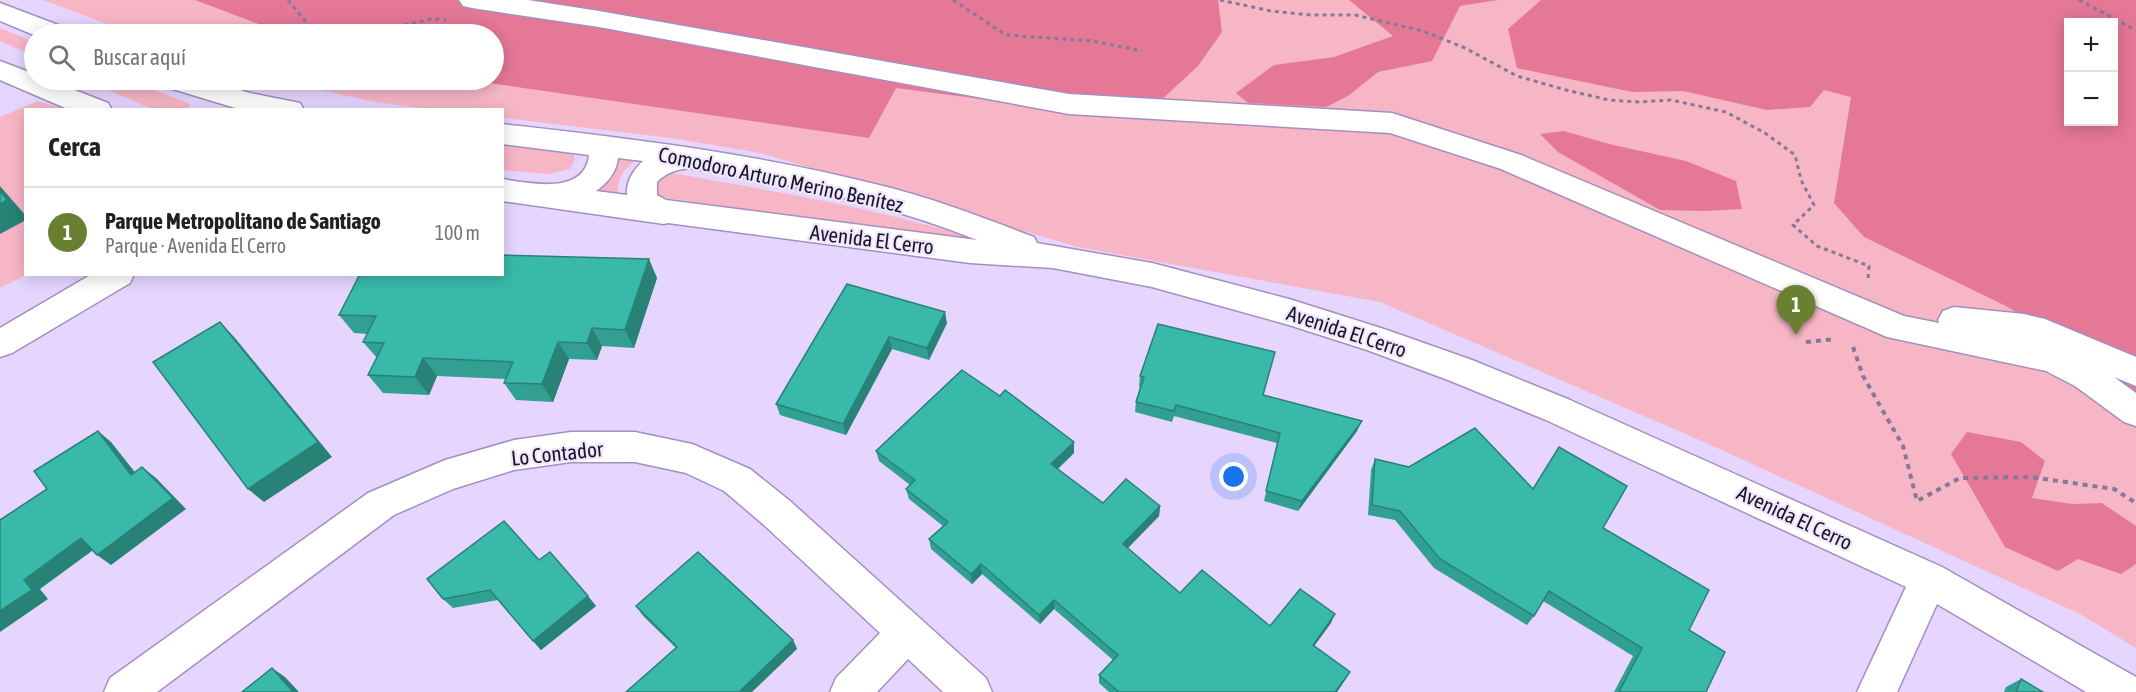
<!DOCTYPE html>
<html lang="es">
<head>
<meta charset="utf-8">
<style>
  :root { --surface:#fff; --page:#f6f6f6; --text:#202124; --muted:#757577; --line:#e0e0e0; --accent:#6a8031 }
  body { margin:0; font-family:"Asap Condensed",sans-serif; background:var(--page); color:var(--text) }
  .controls { position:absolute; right:18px; top:18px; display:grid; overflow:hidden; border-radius:0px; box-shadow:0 3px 15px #0003 }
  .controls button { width:54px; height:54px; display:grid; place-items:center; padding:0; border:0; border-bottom:2px solid var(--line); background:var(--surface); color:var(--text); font:30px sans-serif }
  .you { position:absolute; left:1234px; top:477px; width:21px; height:21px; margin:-15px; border:4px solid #fff; border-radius:50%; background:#1a73e8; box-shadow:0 0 0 9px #1a73e833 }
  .badge { display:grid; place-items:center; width:39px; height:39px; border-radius:50%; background:var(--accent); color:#fff; font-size:20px; font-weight:700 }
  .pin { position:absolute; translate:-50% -50px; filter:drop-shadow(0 2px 3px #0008) }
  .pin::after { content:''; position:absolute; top:32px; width:21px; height:18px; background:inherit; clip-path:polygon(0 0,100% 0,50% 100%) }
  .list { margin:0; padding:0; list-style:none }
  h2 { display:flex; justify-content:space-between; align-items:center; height:78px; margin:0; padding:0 24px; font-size:26px }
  h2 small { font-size:20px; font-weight:400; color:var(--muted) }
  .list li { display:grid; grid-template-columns:39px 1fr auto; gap:18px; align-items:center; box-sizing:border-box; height:90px; padding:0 24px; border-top:2px solid var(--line) }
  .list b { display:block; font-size:22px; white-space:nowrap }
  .list p { margin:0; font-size:20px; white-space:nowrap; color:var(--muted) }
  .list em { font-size:20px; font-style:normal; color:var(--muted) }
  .icon { flex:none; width:33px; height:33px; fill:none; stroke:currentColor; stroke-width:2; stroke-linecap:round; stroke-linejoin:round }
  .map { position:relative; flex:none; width:2136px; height:692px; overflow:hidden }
  .search { position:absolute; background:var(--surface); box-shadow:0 3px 15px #0003; left:24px; top:24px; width:480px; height:66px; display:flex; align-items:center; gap:15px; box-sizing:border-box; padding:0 21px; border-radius:33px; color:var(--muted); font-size:22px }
  .panel { position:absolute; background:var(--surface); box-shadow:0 3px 15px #0003; left:24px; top:108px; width:480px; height:168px; border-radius:0px }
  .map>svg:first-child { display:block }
  .green { fill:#f7b6c6; fill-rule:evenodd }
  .forest { fill:#e57797; fill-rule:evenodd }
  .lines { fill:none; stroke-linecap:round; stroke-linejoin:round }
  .minor-casing { stroke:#a38fc0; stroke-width:3 }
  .path-far1 { stroke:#857997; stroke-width:3; stroke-dasharray:4 4; stroke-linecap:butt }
  .path { stroke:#857997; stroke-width:4; stroke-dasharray:5 5; stroke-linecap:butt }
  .minor { fill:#fff; fill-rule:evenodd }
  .wall { fill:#319f91 }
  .shaded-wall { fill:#288276 }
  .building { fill:#39b9a9; stroke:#288276; stroke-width:1.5 }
  .labels { text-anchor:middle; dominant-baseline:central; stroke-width:4.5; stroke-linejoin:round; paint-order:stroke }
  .street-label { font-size:21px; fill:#1c1427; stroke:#efe7fc }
</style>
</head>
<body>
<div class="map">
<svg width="2136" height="692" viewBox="0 0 2136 692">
  <rect width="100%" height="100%" fill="#e5d5ff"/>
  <!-- green -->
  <g class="green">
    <path d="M 43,0 L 2136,0 L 2136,648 L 2080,614 L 1704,442 L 1380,302 L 1078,247 L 760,153 L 671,138 L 503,118 L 502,110 L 435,110 L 376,102 L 273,80 L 494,80 L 494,34 L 134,34 ZM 2068,22 L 2114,22 L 2114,122 L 2068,122 Z"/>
    <path d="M 0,28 L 34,42 L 34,56 L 0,41 Z"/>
    <path d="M 85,80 L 129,80 L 190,104 L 188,109 L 152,109 Z"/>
    <path d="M 38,101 L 64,109 L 26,110 L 26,275 L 0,288 L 0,117 Z"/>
    <path d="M 502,142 L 570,147 L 575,159 L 570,169 L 549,174 L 503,170 Z"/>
    <path d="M 605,149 L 643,155 C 625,169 618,171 618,195 L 574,189 Z"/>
    <path d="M 660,171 C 771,191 889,209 996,246 L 653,196 Z"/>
  </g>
  <!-- forest -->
  <g class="forest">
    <path d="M 195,0 L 1218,0 L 1222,32 L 1198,66 L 1158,103 L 1043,107 L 896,88 L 869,138 L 469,80 L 494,80 L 494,34 L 285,34 Z"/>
    <path d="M 1349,0 L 1498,0 L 1460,6 L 1432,61 L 1378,72 L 1348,96 L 1326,107 L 1248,103 L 1236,93 L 1274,65 L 1334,57 L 1393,36 Z"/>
    <path d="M 1541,0 L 2136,0 L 2136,393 L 2008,307 L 1864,237 L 1834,203 L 1851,97 L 1824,90 L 1810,107 L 1767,110 L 1683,91 L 1632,92 L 1517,68 L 1508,29 ZM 2068,22 L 2114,22 L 2114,122 L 2068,122 Z"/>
    <path d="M 1564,131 L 1609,144 L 1686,161 L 1736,181 L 1742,209 L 1705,211 L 1660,210 L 1558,152 L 1540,134 Z"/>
    <path d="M 1967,432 L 2021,442 L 2045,461 L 2032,498 L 2072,504 L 2102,503 L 2136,526 L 2136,564 L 2121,574 L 2078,559 L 2058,571 L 2005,547 L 1951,454 Z"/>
  </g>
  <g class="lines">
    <!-- minor casing -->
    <g class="minor-casing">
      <g id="minor">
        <path d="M 459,0 L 528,0 L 599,11 L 1069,94 L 1392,113 L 1521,155 L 1904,316 L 1939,323 L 1938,320 L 1943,311 L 1954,307 L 2024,314 L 2045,319 L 2136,357 L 2136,386 L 2114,377 L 2136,393 L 2136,426 L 2124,422 L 2075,386 L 2046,371 L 1887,337 L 1501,169 L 1390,133 L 1069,114 L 599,27 L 472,8 L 463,6 Z"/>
        <path d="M 0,3 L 66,28 L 70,34 L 34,35 L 0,21 Z"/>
        <path d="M 0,61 L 34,74 L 34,80 L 49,80 L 108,103 L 112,110 L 70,110 L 0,80 Z"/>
        <path d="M 162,80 L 206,80 L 250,93 L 300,103 L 304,110 L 242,110 L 166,87 Z"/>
        <path d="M 502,124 C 630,138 758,154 883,186 C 935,199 984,218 1034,237 L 1037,243 L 1152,263 L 1289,299 L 1387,330 L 1472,360 L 1570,400 L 1942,567 L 2136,677 L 2136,692 L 2086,692 L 1937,604 L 1897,692 L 1857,692 L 1906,587 L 1546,420 L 1448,380 L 1367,350 L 1289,325 L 1152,287 L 1053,268 L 970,263 L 668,223 L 664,224 L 502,201 L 502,179 C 529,183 585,196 589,155 L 502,144 ZM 618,158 L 643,161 C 633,170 626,182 627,195 L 596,191 C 608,183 617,171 618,158 ZM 689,168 C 787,183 885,203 977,240 L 666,200 L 657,195 L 657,182 C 667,172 676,170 689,168 Z"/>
        <path d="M 92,274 L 134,274 L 130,283 L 12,353 L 0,357 L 0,328 Z"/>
        <path d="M 571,432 L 635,432 L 692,444 L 750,469 L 790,501 L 986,678 L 992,692 L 943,692 L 908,659 L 877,692 L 830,692 L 836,678 L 880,633 L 764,525 L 724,491 L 686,473 L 635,462 L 571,462 L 514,470 L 453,489 L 394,515 L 157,692 L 104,692 L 110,678 L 368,493 L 445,460 L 514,440 Z"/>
      </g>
    </g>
    <!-- path-far1 -->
    <g class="path-far1">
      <path d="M 288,0 L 307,23 L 304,34"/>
      <path d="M 953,0 L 1006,35 L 1093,41 L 1142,51"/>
      <path d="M 1220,0 L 1271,11 L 1311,15 L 1355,15 L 1423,31 L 1465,48 L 1517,76 L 1566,90 L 1609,100 L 1639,102 L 1671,100 L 1726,112 L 1765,133 L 1795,155 L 1801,180 L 1814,205 L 1793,225 L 1817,246 L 1869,266 L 1868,279"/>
      <path d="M 2079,0 L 2136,30"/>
      <path d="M 365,34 L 431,19 L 446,20"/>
    </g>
    <!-- path -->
    <g class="path">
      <path d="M 1806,342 L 1835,339"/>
      <path d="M 1853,347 L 1863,376 L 1903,446 L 1917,501 L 1960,478 L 2031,477 L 2114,489 L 2136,503"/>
    </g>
    <!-- minor -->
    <use href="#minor" class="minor"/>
  </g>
  <!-- wall -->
  <g class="wall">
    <path d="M 657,278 L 634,348 L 602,346 L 597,360 L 569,359 L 553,402 L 516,400 L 504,383 L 506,379 L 437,376 L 429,395 L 383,393 L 368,375 L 377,358 L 363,342 L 368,334 L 354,333 L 339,315 Z"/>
    <path d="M 847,284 L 947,323 L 929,360 L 892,349 L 846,435 L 780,415 L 776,404 Z"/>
    <path d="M 1140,376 L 1263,395 L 1357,431 L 1298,511 L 1264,501 L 1277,443 L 1174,416 L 1172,422 L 1135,412 L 1136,402 L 1140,387 L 1139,387 Z"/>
    <path d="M 876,451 L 1074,453 L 1058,469 L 1103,503 L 1160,506 L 1159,516 L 1128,548 L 1180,593 L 1270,626 L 1331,623 L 1314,646 L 1350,672 L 1345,680 L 1337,692 L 1109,692 L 1099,683 L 1099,675 L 1113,660 L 1054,609 L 1040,624 L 982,574 L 972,584 L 931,549 L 929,539 L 943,526 L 909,499 L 906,489 L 910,485 L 879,461 Z"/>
    <path d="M 1375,459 L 1409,467 L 1533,489 L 1603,528 L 1689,630 L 1706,692 L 1614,692 L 1633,656 L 1543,601 L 1534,616 L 1527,625 L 1434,568 L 1395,520 L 1368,515 L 1371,470 Z"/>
    <path d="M 539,560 L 596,606 L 541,650 L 498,600 L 453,608 L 443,599 Z"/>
    <path d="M 636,606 L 793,640 L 797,649 L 676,648 L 643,616 Z"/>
    <path d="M 2021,679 L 2043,692 L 2004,692 L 2006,687 Z"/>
  </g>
  <!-- shaded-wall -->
  <g class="shaded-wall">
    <path d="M 0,186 L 26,216 L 26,220 L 0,234 Z"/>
    <path d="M 649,259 L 657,278 L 634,348 L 625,330 Z"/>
    <path d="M 945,312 L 947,323 L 929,360 L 927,348 Z"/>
    <path d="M 220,322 L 235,338 L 332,457 L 264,502 L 248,489 Z"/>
    <path d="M 592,328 L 602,346 L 597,360 L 587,343 Z"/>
    <path d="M 889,337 L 892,349 L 846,435 L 843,424 Z"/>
    <path d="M 558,342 L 569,359 L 553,402 L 542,384 Z"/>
    <path d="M 423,358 L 437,376 L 429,395 L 415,377 Z"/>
    <path d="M 1362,421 L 1357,431 L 1298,511 L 1302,501 Z"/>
    <path d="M 98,431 L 111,442 L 145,485 L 131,475 Z"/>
    <path d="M 1074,442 L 1074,453 L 1052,474 L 1051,464 Z"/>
    <path d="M 142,467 L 156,478 L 186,509 L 111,565 L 97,555 Z"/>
    <path d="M 1160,506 L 1159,516 L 1122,554 L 1123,544 Z"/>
    <path d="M 81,538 L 96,548 L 40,589 L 48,599 L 0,632 L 0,611 L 24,580 Z"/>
    <path d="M 981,564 L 982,574 L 972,584 L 971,574 Z"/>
    <path d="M 588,596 L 596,606 L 541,650 L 533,641 Z"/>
    <path d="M 1054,600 L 1054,609 L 1040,624 L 1039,615 Z"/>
    <path d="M 1335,614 L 1331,623 L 1309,653 L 1313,645 Z"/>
    <path d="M 793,640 L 797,649 L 752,692 L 739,692 Z"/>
    <path d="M 272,668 L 285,677 L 299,692 L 293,692 Z"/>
    <path d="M 1350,672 L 1345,680 L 1337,692 L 1335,692 Z"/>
  </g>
  <!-- building -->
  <g class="building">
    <path d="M 0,191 L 7,200 L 0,204 Z"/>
    <path d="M 502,255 L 649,259 L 625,330 L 592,328 L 587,343 L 558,342 L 542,384 L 504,383 L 513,362 L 423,358 L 415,377 L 368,375 L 384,343 L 363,342 L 376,316 L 339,315 L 360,274 L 502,274 Z"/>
    <path d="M 847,284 L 945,312 L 927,348 L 889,337 L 843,424 L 776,404 Z"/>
    <path d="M 220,322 L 318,442 L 248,489 L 153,362 Z"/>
    <path d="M 1158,324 L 1275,352 L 1263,395 L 1362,421 L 1302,501 L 1266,491 L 1280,433 L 1176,405 L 1174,411 L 1136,402 L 1144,377 L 1140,376 Z"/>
    <path d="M 962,370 L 1000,396 L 1005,390 L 1074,442 L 1051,464 L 1103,503 L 1126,479 L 1160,506 L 1123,544 L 1180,593 L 1202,570 L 1270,626 L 1300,589 L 1335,614 L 1313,645 L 1350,672 L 1335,692 L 1119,692 L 1099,675 L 1118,655 L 1054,600 L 1039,615 L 981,564 L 971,574 L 929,539 L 948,522 L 906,489 L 915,480 L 876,451 Z"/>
    <path d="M 1475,428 L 1533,489 L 1559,447 L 1627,486 L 1603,528 L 1709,590 L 1689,630 L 1725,652 L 1706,692 L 1619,692 L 1642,648 L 1549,591 L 1534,616 L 1440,559 L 1400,511 L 1372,505 L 1375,459 L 1409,467 Z"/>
    <path d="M 98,431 L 131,475 L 142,467 L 173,498 L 97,555 L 81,538 L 24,580 L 32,590 L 0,611 L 0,520 L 47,489 L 34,471 Z"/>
    <path d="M 504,521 L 539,560 L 550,552 L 588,596 L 533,641 L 490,590 L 443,599 L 427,579 Z"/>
    <path d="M 698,552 L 793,640 L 739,692 L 626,692 L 677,647 L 636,606 Z"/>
    <path d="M 272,668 L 293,692 L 242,692 Z"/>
    <path d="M 2021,679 L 2043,692 L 2016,692 Z"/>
  </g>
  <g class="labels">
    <!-- street labels -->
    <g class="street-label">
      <text transform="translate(781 179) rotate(12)">Comodoro Arturo Merino Benítez</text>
      <text transform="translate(872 239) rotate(7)">Avenida El Cerro</text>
      <text transform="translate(1347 331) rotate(18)">Avenida El Cerro</text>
      <text transform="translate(557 453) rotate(-6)">Lo Contador</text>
      <text transform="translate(1795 517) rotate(25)">Avenida El Cerro</text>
    </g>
  </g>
</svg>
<div class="controls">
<button>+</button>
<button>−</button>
</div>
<div class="you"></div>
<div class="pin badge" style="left:1796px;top:335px">1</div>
<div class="search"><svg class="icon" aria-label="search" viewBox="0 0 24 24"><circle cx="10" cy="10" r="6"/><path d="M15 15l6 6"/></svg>Buscar aquí</div>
<section class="panel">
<h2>Cerca<small></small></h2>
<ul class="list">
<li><span class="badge">1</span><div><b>Parque Metropolitano de Santiago</b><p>Parque · Avenida El Cerro</p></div><em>100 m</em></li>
</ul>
</section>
</div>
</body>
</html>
